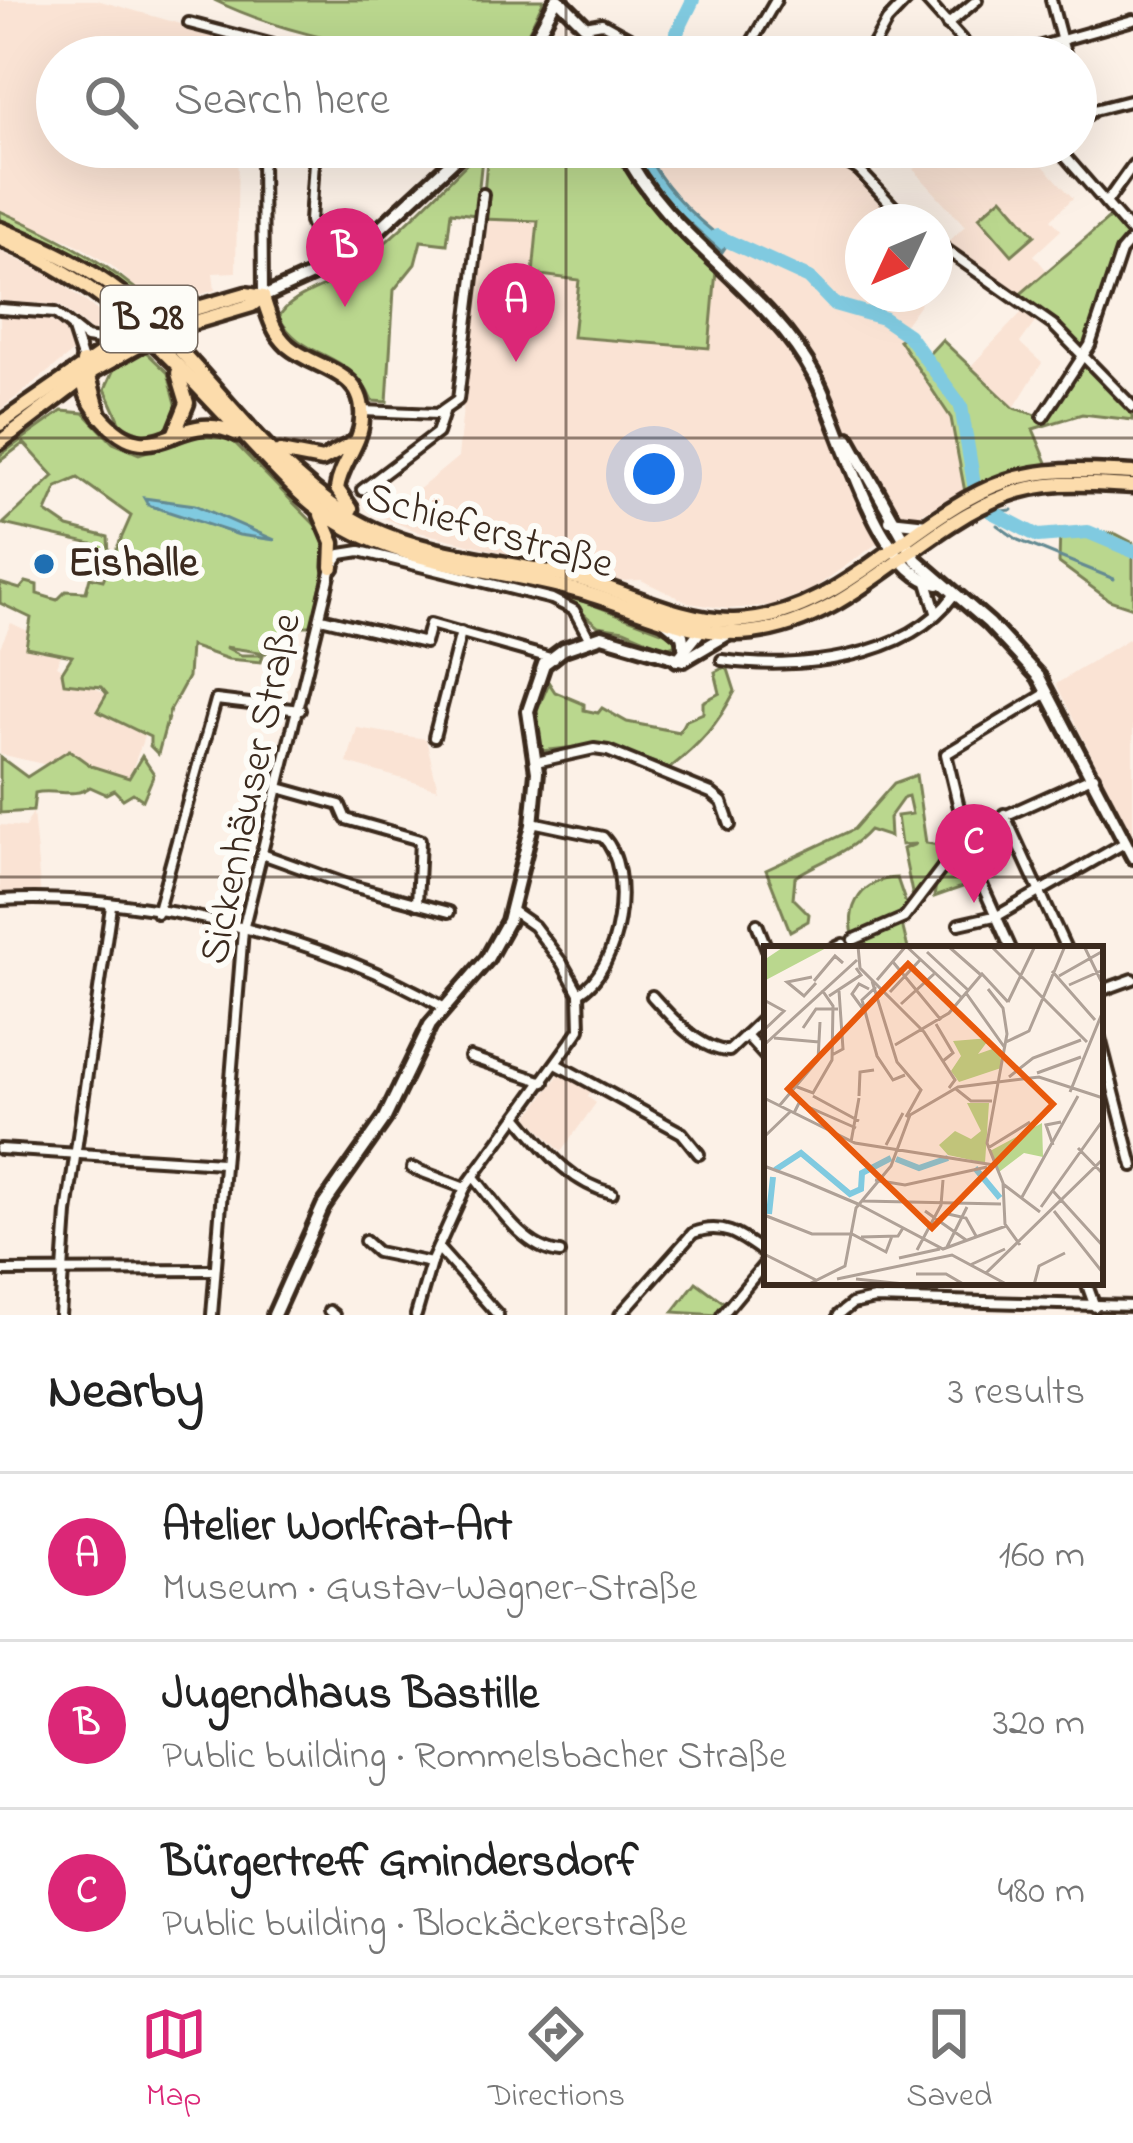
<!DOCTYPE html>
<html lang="en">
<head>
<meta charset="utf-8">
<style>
  :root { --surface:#fff; --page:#f6f6f6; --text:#222; --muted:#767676; --line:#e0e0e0; --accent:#db2777 }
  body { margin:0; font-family:"Indie Flower",sans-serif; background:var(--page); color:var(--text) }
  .compass { position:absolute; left:845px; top:204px; width:108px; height:108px; border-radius:50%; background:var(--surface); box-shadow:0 12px 48px #0002; rotate:226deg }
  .you { position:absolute; left:654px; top:474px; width:42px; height:42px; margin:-30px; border:9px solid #fff; border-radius:50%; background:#1a73e8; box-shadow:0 0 0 18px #1a73e833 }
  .badge { display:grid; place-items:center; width:78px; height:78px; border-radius:50%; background:var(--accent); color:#fff; font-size:39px; font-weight:700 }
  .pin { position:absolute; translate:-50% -99px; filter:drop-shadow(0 3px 6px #0008) }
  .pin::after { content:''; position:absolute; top:63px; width:42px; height:36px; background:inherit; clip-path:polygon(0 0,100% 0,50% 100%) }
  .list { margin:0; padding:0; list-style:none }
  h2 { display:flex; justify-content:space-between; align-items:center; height:156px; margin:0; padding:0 48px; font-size:51px }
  h2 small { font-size:39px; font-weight:400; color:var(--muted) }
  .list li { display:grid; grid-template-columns:78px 1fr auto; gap:36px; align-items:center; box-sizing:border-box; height:168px; padding:0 48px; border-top:3px solid var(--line) }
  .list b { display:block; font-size:45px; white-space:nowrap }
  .list p { margin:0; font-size:39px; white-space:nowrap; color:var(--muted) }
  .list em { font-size:39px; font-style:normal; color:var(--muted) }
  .icon { flex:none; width:66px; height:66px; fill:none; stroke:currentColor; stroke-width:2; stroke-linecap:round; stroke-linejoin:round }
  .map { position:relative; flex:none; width:1133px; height:1315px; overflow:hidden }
  .search { position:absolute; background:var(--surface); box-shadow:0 12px 48px #0002; left:36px; right:36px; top:36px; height:132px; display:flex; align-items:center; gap:30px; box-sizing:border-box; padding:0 42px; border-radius:66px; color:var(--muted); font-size:45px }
  .sheet { height:660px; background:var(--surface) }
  nav { display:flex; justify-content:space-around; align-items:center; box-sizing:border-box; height:168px; border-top:3px solid var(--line); background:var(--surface); font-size:33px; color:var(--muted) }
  nav a { display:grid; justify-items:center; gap:6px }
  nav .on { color:var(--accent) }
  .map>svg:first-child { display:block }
  .built { fill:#fae3d4 }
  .green { fill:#bad78e; stroke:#7a8056; stroke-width:3 }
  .water { fill:#80cae0; stroke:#648a92; stroke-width:3 }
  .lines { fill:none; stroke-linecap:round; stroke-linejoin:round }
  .stream { stroke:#648a92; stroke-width:3 }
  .river { stroke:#80cae0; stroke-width:14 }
  .street-casing { stroke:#3b2a1e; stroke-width:16 }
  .secondary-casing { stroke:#3b2a1e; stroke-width:20 }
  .primary-casing { stroke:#3b2a1e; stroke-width:21 }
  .street { stroke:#fdfcf7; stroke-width:8 }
  .secondary { stroke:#fdfcf7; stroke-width:10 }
  .primary { stroke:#fcdcac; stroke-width:12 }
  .primary-bridge-casing { stroke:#3b2a1e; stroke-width:21; stroke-linecap:butt }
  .primary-bridge { stroke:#fcdcac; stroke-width:12 }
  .grid { fill:none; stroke:#3b2a1e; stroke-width:3; stroke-opacity:0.55 }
  .poi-dot { fill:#1f6fb2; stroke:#fdfcf7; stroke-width:4.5 }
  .labels { text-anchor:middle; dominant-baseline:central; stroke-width:12; stroke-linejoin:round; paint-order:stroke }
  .shield { fill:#fdfcf7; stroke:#75695f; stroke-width:3 }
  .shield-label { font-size:39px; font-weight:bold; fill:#3b2a1e }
  .street-label { font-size:42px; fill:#3b2a1e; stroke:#fdfcf7 }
  .poi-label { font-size:42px; font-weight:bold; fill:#3b2a1e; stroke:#fdfcf7; text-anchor:start }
  .inset-river { fill:none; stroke:#80cae0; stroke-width:6 }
  .inset-road { fill:none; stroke:#afa197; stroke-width:3 }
  .view { fill:#e8590c; fill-opacity:0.15; stroke:#e8590c; stroke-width:6 }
  .inset-edge { fill:none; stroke:#3b2a1e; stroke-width:6 }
</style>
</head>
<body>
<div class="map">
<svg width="1133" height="1315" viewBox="0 0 1133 1315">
  <rect width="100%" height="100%" fill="#fcf1e7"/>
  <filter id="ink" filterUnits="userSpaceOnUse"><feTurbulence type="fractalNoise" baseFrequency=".00833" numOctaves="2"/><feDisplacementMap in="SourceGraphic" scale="24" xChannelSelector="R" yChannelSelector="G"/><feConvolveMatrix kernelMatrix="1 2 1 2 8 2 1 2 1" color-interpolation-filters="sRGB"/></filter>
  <g filter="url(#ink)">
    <!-- built -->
    <g class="built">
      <path d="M 0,0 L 97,0 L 240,41 L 240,57 L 57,57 L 57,147 L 238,147 L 236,272 L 213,273 L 215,290 L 158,308 L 112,266 L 80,246 L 0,211 Z"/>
      <path d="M 642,147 L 807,147 L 846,161 L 908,222 L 863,222 L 863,294 L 927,294 L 901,330 L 884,317 L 835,303 L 809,277 L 765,259 L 808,279 L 834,305 L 882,319 L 906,336 L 900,341 L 951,419 L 965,492 L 913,518 L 813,589 L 773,605 L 728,609 L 689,603 L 641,580 L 621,581 L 419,532 L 379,516 L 382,504 L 400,505 L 458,457 L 482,219 L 538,221 L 538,231 L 579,279 L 573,337 L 709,348 L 717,260 L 728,244 L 680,203 Z"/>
      <path d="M 934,147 L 1047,147 L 1036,158 L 1073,198 L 1051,219 L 1061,230 L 1034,255 L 1047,271 L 1017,297 L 955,256 L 935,283 L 935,242 L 943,247 L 965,226 L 914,170 Z"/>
      <path d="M 0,251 L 55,278 L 108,319 L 100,330 L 91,331 L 59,305 L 0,301 Z"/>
      <path d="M 1023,311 L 1036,321 L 1020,343 L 1042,363 L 1014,408 L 969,368 Z"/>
      <path d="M 0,317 L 48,319 L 64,330 L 73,352 L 0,410 Z"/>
      <path d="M 11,623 L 64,648 L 56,666 L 106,694 L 97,711 L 145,734 L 129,778 L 92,766 L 69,750 L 47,765 L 0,754 L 0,647 Z"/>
      <path d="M 1133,636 L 1133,838 L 1056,684 Z"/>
      <path d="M 357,728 L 426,739 L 438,789 L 347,763 Z"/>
      <path d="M 33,812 L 41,897 L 0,899 L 0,825 L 25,827 Z"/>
      <path d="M 560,1073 L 591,1092 L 588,1097 L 596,1103 L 561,1152 L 528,1117 Z"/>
    </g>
    <!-- green -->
    <g class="green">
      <path d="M 214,0 L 544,0 L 516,57 L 426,57 L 403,47 L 400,53 C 341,43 273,29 214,0 Z"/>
      <path d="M 488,147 L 622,147 L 639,177 L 717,260 L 709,348 L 573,337 L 579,280 L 533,274 L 538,221 L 482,219 Z"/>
      <path d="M 483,148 L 476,215 L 451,212 L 447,244 L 421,241 L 415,264 L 394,290 L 387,402 L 372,401 C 351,349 301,361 279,317 C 290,295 329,287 349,272 C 398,236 440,189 483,148 Z"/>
      <path d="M 1002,197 L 1035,235 L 1012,255 L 979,217 Z"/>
      <path d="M 0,211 C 61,238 109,263 158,308 L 152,312 L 86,261 L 0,220 Z"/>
      <path d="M 1115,213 L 1133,234 L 1085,354 L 1133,407 L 1133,420 L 1082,414 L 1033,429 L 1048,465 L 1008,473 L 965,492 L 951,418 L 899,340 L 908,335 L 928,355 L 942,340 L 1014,408 L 1043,417 L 1084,354 L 1017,297 Z"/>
      <path d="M 145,351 L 168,373 L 178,411 L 168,428 L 148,436 L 122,426 L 105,389 L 114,369 Z"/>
      <path d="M 62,411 L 84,413 L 113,443 L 139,454 L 207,432 L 233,441 L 324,534 L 326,561 L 312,626 L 298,626 L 285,655 L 278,654 L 278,640 L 273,654 L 225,647 L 241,655 L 263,655 L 261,662 L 228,659 L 190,646 L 188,677 L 170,710 L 158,754 L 150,746 L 150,737 L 97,711 L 107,694 L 101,687 L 64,683 L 62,672 L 72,656 L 26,647 L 31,618 L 0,603 L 0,583 L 20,589 L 26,582 L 37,585 L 37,594 L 57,600 L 66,591 L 86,592 L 90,577 L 103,580 L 131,516 L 78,478 L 57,487 L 46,512 L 68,527 L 108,537 L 109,554 L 104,556 L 92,544 L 3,524 L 54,476 L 24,443 L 0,461 L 0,455 Z"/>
      <path d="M 1060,529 L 1116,534 L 1133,543 L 1133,608 L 1109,600 L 1059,563 Z"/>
      <path d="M 570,596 L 675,636 L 677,644 L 666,648 L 624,630 L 598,626 L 568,601 Z"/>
      <path d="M 727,666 L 735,691 C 718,724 699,745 670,768 L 601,744 L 541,751 L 537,711 L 549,683 L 555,692 L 584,704 L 584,710 L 598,713 L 602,708 L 627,722 L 679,732 L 685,721 L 703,713 L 703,702 L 720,693 L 715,672 Z"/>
      <path d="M 69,750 L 91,766 L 129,778 L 142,756 L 154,774 L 143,800 L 133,793 L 123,799 L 114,790 L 106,794 L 90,787 C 74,799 52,788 35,793 L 33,811 L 0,813 L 0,757 L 27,777 Z"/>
      <path d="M 916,775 L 926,843 L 945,846 L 930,879 L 913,898 L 903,849 L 916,844 L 901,845 L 897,816 L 912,814 L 908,796 L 904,797 L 889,818 L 890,837 L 869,830 C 847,855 820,860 795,877 L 793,898 L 809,914 L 808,921 L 790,931 L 766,870 L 854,829 L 894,783 Z"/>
      <path d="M 961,845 L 966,853 L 962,857 L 977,882 L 934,897 L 936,884 Z"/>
      <path d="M 897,878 L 908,910 L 901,920 L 908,949 L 859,949 C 840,915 858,879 897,878 Z"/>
      <path d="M 696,1282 L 726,1304 L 718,1315 L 673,1312 Z"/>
    </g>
    <!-- water -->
    <g class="water">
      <path d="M 631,147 L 643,147 C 662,187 695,219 728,243 L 722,252 L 663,199 Z"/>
      <path d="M 144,498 L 195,505 L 275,540 L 239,535 L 148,505 Z"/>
    </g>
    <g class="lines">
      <!-- stream -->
      <g class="stream">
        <path d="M 1001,511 L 1012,510"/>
        <path d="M 997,525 L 1018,540 L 1114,579"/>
      </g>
      <!-- river -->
      <g class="river">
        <path d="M 665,57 L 693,0"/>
        <path d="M 717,236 L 809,278 L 834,304 L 883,318 L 908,335 L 961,406 L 974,484"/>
        <path d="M 990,511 L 1038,536 L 1088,532 L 1133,551"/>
      </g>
      <!-- street casing -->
      <g class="street-casing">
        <g id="street">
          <path d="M 926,0 L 977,57"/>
          <path d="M 1051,0 L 1066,57"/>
          <path d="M 189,23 L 320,57"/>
          <path d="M 947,25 L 977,0"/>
          <path d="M 585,26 L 602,23 L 664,57"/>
          <path d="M 263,57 L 264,43"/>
          <path d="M 743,57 L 776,0"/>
          <path d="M 867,57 L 887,21 L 907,0"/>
          <path d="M 1002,57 L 1133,20"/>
          <path d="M 1076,85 L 1086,115"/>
          <path d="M 1076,124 L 1094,110 L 1133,100"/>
          <path d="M 262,147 L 263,297"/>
          <path d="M 315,147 L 310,221 L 326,270"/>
          <path d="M 822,147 L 859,170 L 908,222"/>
          <path d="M 1057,147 L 1133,234"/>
          <path d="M 859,170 L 886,147"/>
          <path d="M 1106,203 L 1133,165"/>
          <path d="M 935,242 L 1053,325 L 1133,407"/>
          <path d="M 0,309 L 55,313 L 86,338 L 114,342"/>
          <path d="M 73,330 L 83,361"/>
          <path d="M 362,411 L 438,414 L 458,400 L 483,194"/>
          <path d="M 1043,417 L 1090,345 L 1121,252 L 1133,238"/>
          <path d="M 362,490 L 437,433 L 444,412"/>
          <path d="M 927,582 L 936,612"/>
          <path d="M 321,618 L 425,643 L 430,624 L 554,659"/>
          <path d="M 722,660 C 794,671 907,660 954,595"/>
          <path d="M 434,737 L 461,632"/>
          <path d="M 536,762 L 594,749 L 608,751 L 711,793 L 722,802 L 730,825"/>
          <path d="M 279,788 L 340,805 L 346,819 L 420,840 L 417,904"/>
          <path d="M 1004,814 L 1066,949"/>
          <path d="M 532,822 L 603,837 C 636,871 620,970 579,993"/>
          <path d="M 960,836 L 1094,776"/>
          <path d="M 960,836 L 1011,949"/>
          <path d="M 262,854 L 348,885 L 449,912"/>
          <path d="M 0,900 C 138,892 324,937 443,1007"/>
          <path d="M 157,913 L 216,700 L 300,710"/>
          <path d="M 757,924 L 767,949"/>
          <path d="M 959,924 L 999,915 L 1126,842"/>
          <path d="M 853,940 L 904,918 L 949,859 L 960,836 L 961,816 L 946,754 L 1047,693"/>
          <path d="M 833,949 L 843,944"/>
          <path d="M 1100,991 L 1133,979"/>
          <path d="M 652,996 C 671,1017 699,1050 729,1051 L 767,1015"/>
          <path d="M 746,1035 L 767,1058"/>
          <path d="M 1100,1038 L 1133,1166"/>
          <path d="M 470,1057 L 544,1082"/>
          <path d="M 558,1065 L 682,1133 L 699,1154"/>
          <path d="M 518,1117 C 545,1149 569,1183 612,1193"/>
          <path d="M 0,1149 L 222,1163"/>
          <path d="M 412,1168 L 465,1188"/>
          <path d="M 474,1177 C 496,1204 523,1249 560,1253"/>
          <path d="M 365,1241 L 377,1252 L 431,1263"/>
          <path d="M 438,1248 L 498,1315"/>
          <path d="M 0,1271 L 215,1270"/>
          <path d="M 1086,1282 L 1095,1307"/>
          <path d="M 329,1311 L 334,1315"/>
          <path d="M 60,1315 L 67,1213 L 111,906"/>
          <path d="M 212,1315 L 243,930 L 332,567 L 341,554 L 360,551 L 552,599 L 574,610 L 589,638"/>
          <path d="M 416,1315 L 431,1263 L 465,1188 L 580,1029 L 579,993 L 562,963 L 534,926 L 511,910"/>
          <path d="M 620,1315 L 693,1233 C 724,1221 742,1237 767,1255"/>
          <path d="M 722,1315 L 767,1261"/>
          <path d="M 838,1315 L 852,1304 L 874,1299 L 1133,1306"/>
        </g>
      </g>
      <!-- secondary casing -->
      <g class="secondary-casing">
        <g id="secondary">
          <path d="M 559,0 L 585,26 L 596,57"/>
          <path d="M 525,57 L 556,0"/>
          <path d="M 622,147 C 667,240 767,286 815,377 C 843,428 876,573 938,584"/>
          <path d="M 263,297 L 347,259 L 468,147"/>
          <path d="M 848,439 L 916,560 L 989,623 L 1039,677 L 1133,857"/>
          <path d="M 890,521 L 927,525"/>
          <path d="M 665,621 L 682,635 L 685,651"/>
          <path d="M 677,660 L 705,625"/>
          <path d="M 274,1315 L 323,1206 L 385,1118 L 430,1025 L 487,959 L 508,921 L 532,825 L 537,772 L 528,711 L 544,664 L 564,649 L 602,636 L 684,660 L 730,633"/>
        </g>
      </g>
      <!-- primary casing -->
      <g class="primary-casing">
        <g id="primary">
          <path d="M 0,229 C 42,246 84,264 120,293 C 202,359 258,458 348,516 C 414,557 502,559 576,578 C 626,591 681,622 734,621 C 840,619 911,514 1007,481 C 1048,467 1090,471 1133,473"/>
          <path d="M 0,239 C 108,284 167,354 246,437 C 275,468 303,501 339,523 C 408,566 499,569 575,590 C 633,605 691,639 752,632 C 852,621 916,529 1007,495 C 1048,479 1090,484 1133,486"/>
          <path d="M 263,297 C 269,316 273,332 288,346 C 316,370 366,370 362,419 C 361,445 340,464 337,489 L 351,509"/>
          <path d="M 177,314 L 246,294 L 263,297"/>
          <path d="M 188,324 L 252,305 L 263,297"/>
          <path d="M 83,362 C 82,385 85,398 100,415 C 155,480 178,404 237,434"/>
          <path d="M 87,369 L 100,416"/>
          <path d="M 0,424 L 121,340"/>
          <path d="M 174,435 L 187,403 L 178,373"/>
          <path d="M 0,442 L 93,371 L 139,345"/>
          <path d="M 280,452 L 322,460 L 355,442"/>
          <path d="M 321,515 L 333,543 L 332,567"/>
        </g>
      </g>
      <!-- street -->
      <use href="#street" class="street"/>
      <!-- secondary -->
      <use href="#secondary" class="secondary"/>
      <!-- primary -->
      <use href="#primary" class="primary"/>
      <!-- primary-bridge casing -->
      <g class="primary-bridge-casing">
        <g id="primary-bridge">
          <path d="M 121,340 L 177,314"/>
          <path d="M 139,345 L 188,324"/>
        </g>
      </g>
      <!-- primary-bridge -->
      <use href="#primary-bridge" class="primary-bridge"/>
    </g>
  </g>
  <!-- grid -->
  <path class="grid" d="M 566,0 L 566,57M 566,147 L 566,1315M 0,438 L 1133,438M 0,877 L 1133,877"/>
  <!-- markers -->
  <circle class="poi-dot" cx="44" cy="564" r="12"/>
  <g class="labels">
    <!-- shield labels -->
    <rect class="shield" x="101" y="286" width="96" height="66" rx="9"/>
    <g class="shield-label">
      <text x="149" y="319">B 28</text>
    </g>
    <!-- street labels -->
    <g class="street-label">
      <text transform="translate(489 532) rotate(16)">Schieferstraße</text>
      <text transform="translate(252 789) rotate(-78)">Sickenhäuser Straße</text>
    </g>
    <!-- poi labels -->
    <g class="poi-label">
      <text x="68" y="564">Eishalle</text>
    </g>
  </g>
  <!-- overview -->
  <g transform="translate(764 946)">
    <rect width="339" height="339" fill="#fcf1e7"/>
    <path d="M 21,0 L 66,0 L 0,35 L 0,14 ZM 226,92 L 214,108 L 231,102 L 237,113 L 239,104 L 237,122 L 195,136 L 187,125 L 197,110 L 189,95 ZM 203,157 L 225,157 L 221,217 L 184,209 L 175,199 L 191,185 L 207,193 L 217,185 ZM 278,177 L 279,211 L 260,207 L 235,226 L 226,205 Z" fill="#bad78e"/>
    <path class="inset-river" d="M 132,213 L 155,222 L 184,212M 211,222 L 236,252M 11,224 L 37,207 L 86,248 L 97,243 L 98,227 L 127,212M 5,268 L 9,231"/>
    <path class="inset-road" d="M 94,0 L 96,22 L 160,86 L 191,134 L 185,142M 142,0 L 198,52M 184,0 L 217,29M 227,0 L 323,96M 320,0 L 339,39M 163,6 L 204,44M 129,16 L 177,74M 288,25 L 331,74M 295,30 L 339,5M 48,31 L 23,36 L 40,50 L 52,37M 113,34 L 142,0M 50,35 L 71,10 L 79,17M 108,35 L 133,116 L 157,144 L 142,171M 305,39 L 339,24M 112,41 L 98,54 L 113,110 L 129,134 L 141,129M 224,43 L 239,62 L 243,88 L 223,197 L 239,237 L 241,278 L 256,299M 126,46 L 156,14M 202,47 L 241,102M 65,50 L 97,29 L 92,22M 0,54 L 20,65 L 0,84M 244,56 L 271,0M 137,58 L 170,28M 99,63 L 88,48 L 95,38 L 105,43M 172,78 L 189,107 L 179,115M 39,82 L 52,63 L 74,63M 10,92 L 55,96M 242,96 L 265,85 L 301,0M 0,99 L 93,14M 131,99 L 185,67 L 218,28 L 244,56M 68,109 L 79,103 L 75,45M 273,127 L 317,111M 245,131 L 269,112 L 317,94M 28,139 L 49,147 L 68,114 L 69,60 L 58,44M 192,143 L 207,155 L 228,155M 306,146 L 339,65M 49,150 L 95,175M 95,150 L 96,126 L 110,124M 0,152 L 91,197 L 230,219M 16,159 L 54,114 L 56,76M 30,167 L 35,157 L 92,182M 0,191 L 27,165M 87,196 L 95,152M 122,199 L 139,167M 289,199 L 282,179 L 297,176M 224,202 L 266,176M 314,202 L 339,228M 0,220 L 35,233M 35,233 L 94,258M 111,234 L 141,239 L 223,221M 239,238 L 276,266M 289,245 L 339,300M 258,251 L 314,150M 99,255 L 237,258M 94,258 L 179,303 L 242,280M 277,261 L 339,174M 161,265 L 202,294M 290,265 L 339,327M 184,268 L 202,272 L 212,290M 0,269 L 48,288 L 88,288 L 122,306 L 128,290M 97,291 L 134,290 L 139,282M 183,301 L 203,261M 153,304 L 177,259 L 179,234M 0,308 L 52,334M 135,312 L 176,303M 206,319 L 241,303M 152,328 L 182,328 L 201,339M 221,328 L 339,213M 73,333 L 188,309 L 244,339M 92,333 L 150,339M 43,339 L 81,320 L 92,262 L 127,220 L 146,169 L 194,141 L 275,131 L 339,152M 270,339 L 275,320 L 301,307"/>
    <path class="view" d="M 144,18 L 289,158 L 168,282 L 24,143 Z"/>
    <rect width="339" height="339" class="inset-edge"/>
  </g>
</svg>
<svg class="compass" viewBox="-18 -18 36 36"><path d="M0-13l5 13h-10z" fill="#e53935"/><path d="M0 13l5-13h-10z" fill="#767676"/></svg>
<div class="you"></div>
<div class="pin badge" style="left:516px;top:362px">A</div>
<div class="pin badge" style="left:345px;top:307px">B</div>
<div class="pin badge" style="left:974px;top:903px">C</div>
<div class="search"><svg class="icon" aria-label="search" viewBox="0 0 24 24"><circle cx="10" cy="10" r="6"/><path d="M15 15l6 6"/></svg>Search here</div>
</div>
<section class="sheet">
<h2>Nearby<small>3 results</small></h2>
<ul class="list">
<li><span class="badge">A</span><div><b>Atelier Worlfrat-Art</b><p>Museum · Gustav-Wagner-Straße</p></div><em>160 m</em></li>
<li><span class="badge">B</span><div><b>Jugendhaus Bastille</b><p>Public building · Rommelsbacher Straße</p></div><em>320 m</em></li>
<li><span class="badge">C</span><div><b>Bürgertreff Gmindersdorf</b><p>Public building · Blockäckerstraße</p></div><em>480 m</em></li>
</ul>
</section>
<nav>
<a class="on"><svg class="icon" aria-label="map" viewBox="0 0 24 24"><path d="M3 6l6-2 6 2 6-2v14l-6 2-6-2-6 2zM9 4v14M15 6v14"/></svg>Map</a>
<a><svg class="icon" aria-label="directions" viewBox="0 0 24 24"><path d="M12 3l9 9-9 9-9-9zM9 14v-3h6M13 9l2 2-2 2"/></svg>Directions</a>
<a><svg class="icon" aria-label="saved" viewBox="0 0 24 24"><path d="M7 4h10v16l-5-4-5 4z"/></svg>Saved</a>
</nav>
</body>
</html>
